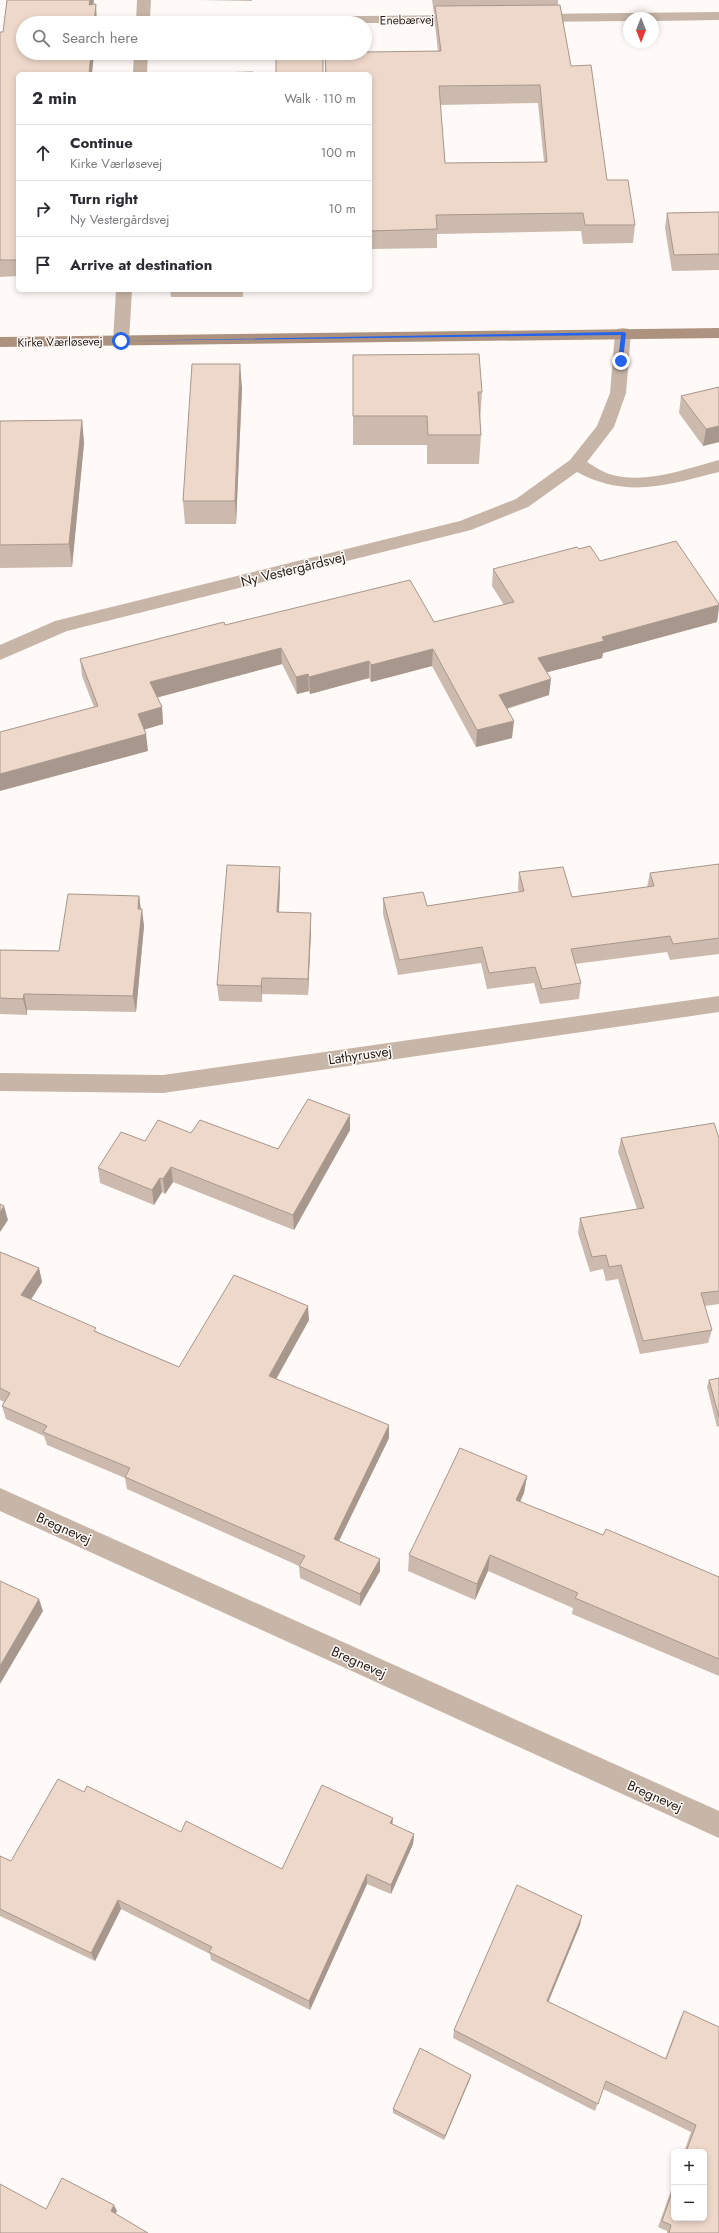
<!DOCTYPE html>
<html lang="en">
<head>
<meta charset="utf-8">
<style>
  :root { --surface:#fff; --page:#f7f7f7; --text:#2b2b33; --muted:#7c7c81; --line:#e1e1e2 }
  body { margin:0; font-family:Jost,sans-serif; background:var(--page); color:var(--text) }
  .controls { position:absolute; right:12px; bottom:12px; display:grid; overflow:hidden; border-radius:6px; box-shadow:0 2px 6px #0003 }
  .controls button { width:36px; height:36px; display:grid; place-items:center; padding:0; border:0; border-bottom:1px solid var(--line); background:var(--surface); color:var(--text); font:20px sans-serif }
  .compass { position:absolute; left:623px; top:12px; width:36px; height:36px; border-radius:50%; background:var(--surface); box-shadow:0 2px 6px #0003; rotate:180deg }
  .stop { position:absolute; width:12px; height:12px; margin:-9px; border:3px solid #2563eb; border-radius:50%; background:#fff }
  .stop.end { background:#2563eb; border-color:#fff; box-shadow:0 1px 4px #0008 }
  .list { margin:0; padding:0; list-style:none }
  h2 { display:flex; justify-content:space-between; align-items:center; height:52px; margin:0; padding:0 16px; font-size:17px }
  h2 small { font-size:13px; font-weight:400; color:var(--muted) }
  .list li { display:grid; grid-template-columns:26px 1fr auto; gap:12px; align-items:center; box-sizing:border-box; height:56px; padding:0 16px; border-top:1px solid var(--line) }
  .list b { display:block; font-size:15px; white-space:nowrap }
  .list p { margin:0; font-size:13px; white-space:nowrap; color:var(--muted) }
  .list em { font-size:13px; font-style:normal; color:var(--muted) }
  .icon { flex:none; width:22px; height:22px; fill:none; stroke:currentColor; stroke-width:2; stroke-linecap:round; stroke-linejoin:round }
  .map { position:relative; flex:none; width:719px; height:2233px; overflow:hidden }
  .search { position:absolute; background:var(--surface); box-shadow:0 2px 6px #0003; left:16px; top:16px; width:356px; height:44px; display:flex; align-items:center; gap:10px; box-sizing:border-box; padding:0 14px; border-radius:22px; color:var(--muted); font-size:15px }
  .panel { position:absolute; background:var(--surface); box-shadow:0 2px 6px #0003; left:16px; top:72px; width:356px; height:220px; border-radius:6px }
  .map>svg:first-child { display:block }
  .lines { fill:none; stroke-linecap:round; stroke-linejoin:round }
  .street { fill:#c7b5a7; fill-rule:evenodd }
  .secondary { fill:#ad937f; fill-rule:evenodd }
  .wall { fill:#cdbaae; fill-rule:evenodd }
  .shaded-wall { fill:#a7978d }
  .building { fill:#eed8ca; stroke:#a7978d; fill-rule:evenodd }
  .route { fill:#2563eb }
  .labels { text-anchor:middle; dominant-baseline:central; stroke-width:3; stroke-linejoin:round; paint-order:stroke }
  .far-street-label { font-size:12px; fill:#251d18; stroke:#fffaf7 }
  .street-label { font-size:14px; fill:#251d18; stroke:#fffaf7 }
</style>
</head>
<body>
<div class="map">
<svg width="719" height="2233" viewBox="0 0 719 2233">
  <rect width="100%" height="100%" fill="#fffaf7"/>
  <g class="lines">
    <!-- street -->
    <g class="street">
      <path d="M 137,0 L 151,0 L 150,18 L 466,15 L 473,19 L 466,23 L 136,23 Z"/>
      <path d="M 719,12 L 719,20 L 653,21 L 653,18 L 629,18 L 629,21 L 532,22 L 525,18 L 532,14 Z"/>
      <path d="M 134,53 L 148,53 L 147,74 L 133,74 Z"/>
      <path d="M 116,290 L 132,290 L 129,341 L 127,345 L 115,345 L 113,341 Z"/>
      <path d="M 623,328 L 629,329 L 631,333 L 626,393 L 614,427 L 587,462 C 594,466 601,471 609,474 C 644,485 685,469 719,460 L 719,472 C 667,485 627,499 577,472 L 528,507 L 471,530 L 67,631 L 0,660 L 0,645 L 55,621 L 460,521 L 516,499 L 570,460 L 597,426 L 610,393 L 615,333 L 617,329 Z"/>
      <path d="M 719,996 L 719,1012 L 163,1093 L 0,1091 L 0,1073 L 163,1075 Z"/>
      <path d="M 0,1488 L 719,1811 L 719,1838 L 0,1511 Z"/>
    </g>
    <!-- secondary -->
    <path class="secondary" d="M 719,328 L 719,338 L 0,347 L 0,337 Z"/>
  </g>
  <!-- wall -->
  <g class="wall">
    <path d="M 7,0 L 94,0 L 93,5 L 97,21 L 97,23 L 23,23 L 18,74 L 18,276 L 0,277 L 0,32 L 3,32 Z"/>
    <path d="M 200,0 L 252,0 L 252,1 Z"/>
    <path d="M 432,0 L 558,0 L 558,5 L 571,66 L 607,180 L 635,225 L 633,243 L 583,244 L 581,231 L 437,234 L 437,248 L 370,249 L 371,280 L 370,280 L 370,74 L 325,74 L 325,53 L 438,51 L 435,25 L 435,13 L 434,14 ZM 538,103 L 544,162 L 445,163 L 440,105 Z"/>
    <path d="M 719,212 L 719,270 L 672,271 L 665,228 L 667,213 Z"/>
    <path d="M 170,290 L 243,290 L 243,297 L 171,297 Z"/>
    <path d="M 353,355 L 482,392 L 480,422 L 481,435 L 479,464 L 427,464 L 427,445 L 353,445 Z"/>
    <path d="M 719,387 L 719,442 L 703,446 L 679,413 L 681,396 Z"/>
    <path d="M 242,388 L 236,524 L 185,524 L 183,501 Z"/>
    <path d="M 82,420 L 84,443 L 72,567 L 0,568 L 0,421 Z"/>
    <path d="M 579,549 L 600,561 L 719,604 L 719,608 L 717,622 L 603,653 L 602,658 L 547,672 L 549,695 L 507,709 L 512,738 L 476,747 L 432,666 L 371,682 L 369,678 L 310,694 L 309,691 L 297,694 L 282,664 L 157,697 L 162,707 L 163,724 L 144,729 L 148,751 L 94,707 L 82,676 L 80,659 L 225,625 L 434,622 L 504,605 L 492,586 L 493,569 Z"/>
    <path d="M 719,864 L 719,954 L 670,960 L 667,952 L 575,964 L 581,983 L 579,999 L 540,1004 L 534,983 L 487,989 L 481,963 L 398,975 L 383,914 L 383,898 L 427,906 L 519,892 L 518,888 L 519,872 L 572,897 L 647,887 L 650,873 Z"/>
    <path d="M 280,884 L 279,912 L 311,913 L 311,930 L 308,995 L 262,994 L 262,1002 L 219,1001 L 217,985 Z"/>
    <path d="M 139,896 L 141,909 L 144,926 L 136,1012 L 27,1010 L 27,1015 L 0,1014 L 0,950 L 59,951 Z"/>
    <path d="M 350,1115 L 350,1130 L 294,1230 L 173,1182 L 165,1194 L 162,1192 L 154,1205 L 100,1183 L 98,1168 L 145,1141 L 191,1133 L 278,1149 Z"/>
    <path d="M 621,1138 L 719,1138 L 719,1304 L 705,1306 L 712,1330 L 708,1343 L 640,1354 L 618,1279 L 606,1281 L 603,1269 L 590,1272 L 578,1233 L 580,1218 L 637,1209 L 618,1152 Z"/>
    <path d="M 0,1252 L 39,1268 L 42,1282 L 31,1299 L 97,1332 L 179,1367 L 309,1320 L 276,1379 L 389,1438 L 339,1541 L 380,1571 L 360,1606 L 300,1578 L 299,1566 L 127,1489 L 125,1478 L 47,1445 L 44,1436 L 6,1419 L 2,1406 L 4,1402 L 0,1400 Z"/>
    <path d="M 719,1378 L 719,1426 L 717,1427 L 707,1387 L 709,1380 Z"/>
    <path d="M 527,1476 L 524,1493 L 520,1502 L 603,1535 L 719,1577 L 719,1676 L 572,1614 L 573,1608 L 488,1571 L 475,1600 L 408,1571 L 409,1555 Z"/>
    <path d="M 84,1792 L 181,1832 L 282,1869 L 392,1824 L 414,1834 L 413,1844 L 391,1894 L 367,1884 L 310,2010 L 211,1960 L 210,1954 L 121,1909 L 95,1961 L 0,1916 L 0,1856 L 11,1861 Z"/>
    <path d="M 580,1925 L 548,2002 L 665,2059 L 680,2019 L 684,2011 L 719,2233 L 667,2233 L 667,2231 L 658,2227 L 674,2182 L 674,2218 L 704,2152 L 684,2152 L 691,2132 L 603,2089 L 595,2111 L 453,2038 L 454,2030 Z"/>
    <path d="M 471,2075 L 470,2079 L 444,2140 L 393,2113 L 393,2109 Z"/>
  </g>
  <!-- shaded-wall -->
  <g class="shaded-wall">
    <path d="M 90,0 L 94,0 L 91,21 L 89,5 Z"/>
    <path d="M 96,4 L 97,23 L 94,23 Z"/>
    <path d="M 91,53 L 94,53 L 92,74 L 89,74 Z"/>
    <path d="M 240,364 L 242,388 L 236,524 L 235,501 Z"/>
    <path d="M 82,420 L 84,443 L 72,567 L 69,544 Z"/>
    <path d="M 719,426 L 719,442 L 703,446 L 706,429 Z"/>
    <path d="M 719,605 L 717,622 L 603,653 L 602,658 L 537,675 L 538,658 L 602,637 Z"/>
    <path d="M 281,648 L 282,664 L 152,699 L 150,682 Z"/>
    <path d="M 433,649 L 432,666 L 371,682 L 371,665 Z"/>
    <path d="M 369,661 L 369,678 L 310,694 L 309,677 Z"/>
    <path d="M 308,674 L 309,691 L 297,694 L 296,677 Z"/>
    <path d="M 551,679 L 549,695 L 498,711 L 499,695 Z"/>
    <path d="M 162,707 L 163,724 L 140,731 L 138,714 Z"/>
    <path d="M 514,721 L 512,738 L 476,747 L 477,730 Z"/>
    <path d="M 146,734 L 148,751 L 0,791 L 0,774 Z"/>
    <path d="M 280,867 L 280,884 L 278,929 L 277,912 Z"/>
    <path d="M 139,896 L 141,912 L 138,909 Z"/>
    <path d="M 142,909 L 144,926 L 136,1012 L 133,996 Z"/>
    <path d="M 311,913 L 311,930 L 308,995 L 308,979 Z"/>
    <path d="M 262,978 L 262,1002 L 261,986 Z"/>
    <path d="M 24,994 L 27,1010 L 27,1015 L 23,999 Z"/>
    <path d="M 350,1115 L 350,1130 L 294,1230 L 293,1215 Z"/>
    <path d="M 171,1167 L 173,1182 L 165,1194 L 163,1179 Z"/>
    <path d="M 160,1178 L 162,1192 L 154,1205 L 152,1190 Z"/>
    <path d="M 4,1206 L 8,1220 L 0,1232 L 0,1212 Z"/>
    <path d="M 39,1268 L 42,1282 L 25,1309 L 21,1295 Z"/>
    <path d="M 308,1306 L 309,1320 L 270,1390 L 269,1376 Z"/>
    <path d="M 389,1425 L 389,1438 L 334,1551 L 334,1539 Z"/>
    <path d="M 527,1476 L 524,1493 L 513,1516 L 516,1500 Z"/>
    <path d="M 490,1555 L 488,1571 L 475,1600 L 477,1584 Z"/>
    <path d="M 380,1559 L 380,1571 L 360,1606 L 360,1594 Z"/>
    <path d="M 39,1599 L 43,1611 L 0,1684 L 0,1666 Z"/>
    <path d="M 393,1818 L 392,1828 L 390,1823 Z"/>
    <path d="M 414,1834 L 413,1844 L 391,1894 L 391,1885 Z"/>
    <path d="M 367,1874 L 367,1884 L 310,2010 L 309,2001 Z"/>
    <path d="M 118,1900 L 121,1909 L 95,1961 L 91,1953 Z"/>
    <path d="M 582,1916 L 580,1925 L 545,2010 L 547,2001 Z"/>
    <path d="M 471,2075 L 470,2079 L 444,2140 L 445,2136 Z"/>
    <path d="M 114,2205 L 117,2211 L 114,2217 L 111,2211 Z"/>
  </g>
  <!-- building -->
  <g class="building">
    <path d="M 7,0 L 90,0 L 89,5 L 96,4 L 94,23 L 23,23 L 23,53 L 91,53 L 89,74 L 18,74 L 18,260 L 0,260 L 0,32 L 3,32 Z"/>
    <path d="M 560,5 L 571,66 L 591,65 L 607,180 L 628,180 L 635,225 L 585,225 L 583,213 L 436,215 L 437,229 L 370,231 L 370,74 L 326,74 L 325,53 L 365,53 L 365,52 L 441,51 L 435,6 ZM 540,85 L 547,162 L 445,163 L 439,86 Z"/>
    <rect x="276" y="53" width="47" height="21"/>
    <path d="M 253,72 L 253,74 L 179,74 Z"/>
    <path d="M 719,212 L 719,254 L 674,255 L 667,213 Z"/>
    <path d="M 370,241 L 371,262 L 370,262 Z"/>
    <path d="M 479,354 L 482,392 L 478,392 L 481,435 L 428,435 L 427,416 L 353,416 L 353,355 Z"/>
    <path d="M 192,364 L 240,364 L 235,501 L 183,501 Z"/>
    <path d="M 719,387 L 719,426 L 706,429 L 681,396 Z"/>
    <path d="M 82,420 L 69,544 L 0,545 L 0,421 Z"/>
    <path d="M 676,541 L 719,604 L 719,605 L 602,637 L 604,641 L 538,658 L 551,679 L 499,695 L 514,721 L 477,730 L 433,649 L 371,665 L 369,661 L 309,677 L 308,674 L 296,677 L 281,648 L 150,682 L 162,707 L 138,714 L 146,734 L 0,774 L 0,732 L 98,706 L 80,659 L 224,622 L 225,625 L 410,580 L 434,622 L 514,602 L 493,569 L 577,547 L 579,549 L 590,546 L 600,561 Z"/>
    <path d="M 719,864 L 719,938 L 673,944 L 670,936 L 571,949 L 581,983 L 542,989 L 535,967 L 489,973 L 482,947 L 399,960 L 383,898 L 423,892 L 427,906 L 524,891 L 519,872 L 563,867 L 572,897 L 654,886 L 650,873 Z"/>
    <path d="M 227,865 L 280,867 L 277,912 L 311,913 L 308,979 L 262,978 L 261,986 L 217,985 Z"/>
    <path d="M 68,894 L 139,896 L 138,909 L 142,909 L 133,996 L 24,994 L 23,999 L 0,998 L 0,950 L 59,951 Z"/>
    <path d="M 308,1099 L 350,1115 L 293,1215 L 171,1167 L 163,1179 L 160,1178 L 152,1190 L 98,1168 L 121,1132 L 145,1141 L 158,1120 L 191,1133 L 200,1120 L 278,1149 Z"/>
    <path d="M 714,1123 L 719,1138 L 719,1291 L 701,1293 L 712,1330 L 643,1341 L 621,1265 L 609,1267 L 606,1255 L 592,1257 L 580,1218 L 644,1208 L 621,1138 Z"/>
    <path d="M 0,1204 L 4,1206 L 0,1212 Z"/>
    <path d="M 0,1252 L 39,1268 L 21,1295 L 96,1328 L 94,1331 L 179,1367 L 234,1275 L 308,1306 L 269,1376 L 389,1425 L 334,1539 L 380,1559 L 360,1594 L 299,1566 L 305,1556 L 125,1477 L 130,1468 L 43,1432 L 47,1426 L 2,1406 L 10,1393 L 0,1388 Z"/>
    <path d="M 719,1378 L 719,1417 L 709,1380 Z"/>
    <path d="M 460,1448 L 527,1476 L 516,1500 L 603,1535 L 606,1529 L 719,1577 L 719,1659 L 575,1598 L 578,1593 L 490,1555 L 477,1584 L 409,1555 Z"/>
    <path d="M 0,1581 L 39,1599 L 0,1666 Z"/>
    <path d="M 58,1779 L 84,1792 L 87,1786 L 181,1832 L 186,1821 L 282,1869 L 322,1785 L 393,1818 L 390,1823 L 414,1834 L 391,1885 L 367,1874 L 309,2001 L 209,1952 L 212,1947 L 118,1900 L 91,1953 L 0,1909 L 0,1856 L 11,1861 Z"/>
    <path d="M 517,1885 L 582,1916 L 547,2001 L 666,2059 L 684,2011 L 719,2027 L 719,2233 L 669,2233 L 671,2225 L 662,2221 L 674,2187 L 674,2218 L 704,2218 L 704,2152 L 686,2152 L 696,2125 L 606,2081 L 598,2104 L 454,2030 Z"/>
    <path d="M 420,2048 L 471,2075 L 445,2136 L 393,2109 Z"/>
    <path d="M 62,2178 L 114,2205 L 111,2211 L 148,2233 L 0,2233 L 0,2184 L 46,2209 Z"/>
  </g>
  <!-- route -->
  <path class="route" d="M 623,332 L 626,333 L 623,361 L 621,363 L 618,361 L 621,335 L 118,341 Z"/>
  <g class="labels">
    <!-- far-street labels -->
    <g class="far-street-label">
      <text transform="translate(407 20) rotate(-1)">Enebærvej</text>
      <text transform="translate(60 342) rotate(-1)">Kirke Værløsevej</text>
    </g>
    <!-- street labels -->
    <g class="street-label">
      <text transform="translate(293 569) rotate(-14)">Ny Vestergårdsvej</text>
      <text transform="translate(360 1055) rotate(-8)">Lathyrusvej</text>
      <text transform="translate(64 1528) rotate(24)">Bregnevej</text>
      <text transform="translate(359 1662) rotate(24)">Bregnevej</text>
      <text transform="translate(655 1796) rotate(24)">Bregnevej</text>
    </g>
  </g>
</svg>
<div class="controls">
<button>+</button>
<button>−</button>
</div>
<svg class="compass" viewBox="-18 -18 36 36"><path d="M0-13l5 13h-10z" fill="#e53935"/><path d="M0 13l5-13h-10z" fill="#7c7c81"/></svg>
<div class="stop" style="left:121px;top:341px"></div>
<div class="stop end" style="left:621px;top:361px"></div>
<div class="search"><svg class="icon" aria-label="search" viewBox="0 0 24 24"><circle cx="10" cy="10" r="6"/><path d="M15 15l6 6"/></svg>Search here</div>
<section class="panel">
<h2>2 min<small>Walk · 110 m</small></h2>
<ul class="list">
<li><svg class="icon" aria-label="ahead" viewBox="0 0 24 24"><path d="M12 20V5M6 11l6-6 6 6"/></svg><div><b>Continue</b><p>Kirke Værløsevej</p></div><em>100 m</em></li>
<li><svg class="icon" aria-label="right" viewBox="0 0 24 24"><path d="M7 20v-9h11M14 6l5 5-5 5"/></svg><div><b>Turn right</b><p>Ny Vestergårdsvej</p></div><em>10 m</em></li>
<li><svg class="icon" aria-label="arrive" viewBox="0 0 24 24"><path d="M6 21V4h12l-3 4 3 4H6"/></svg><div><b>Arrive at destination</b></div></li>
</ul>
</section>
</div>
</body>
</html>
